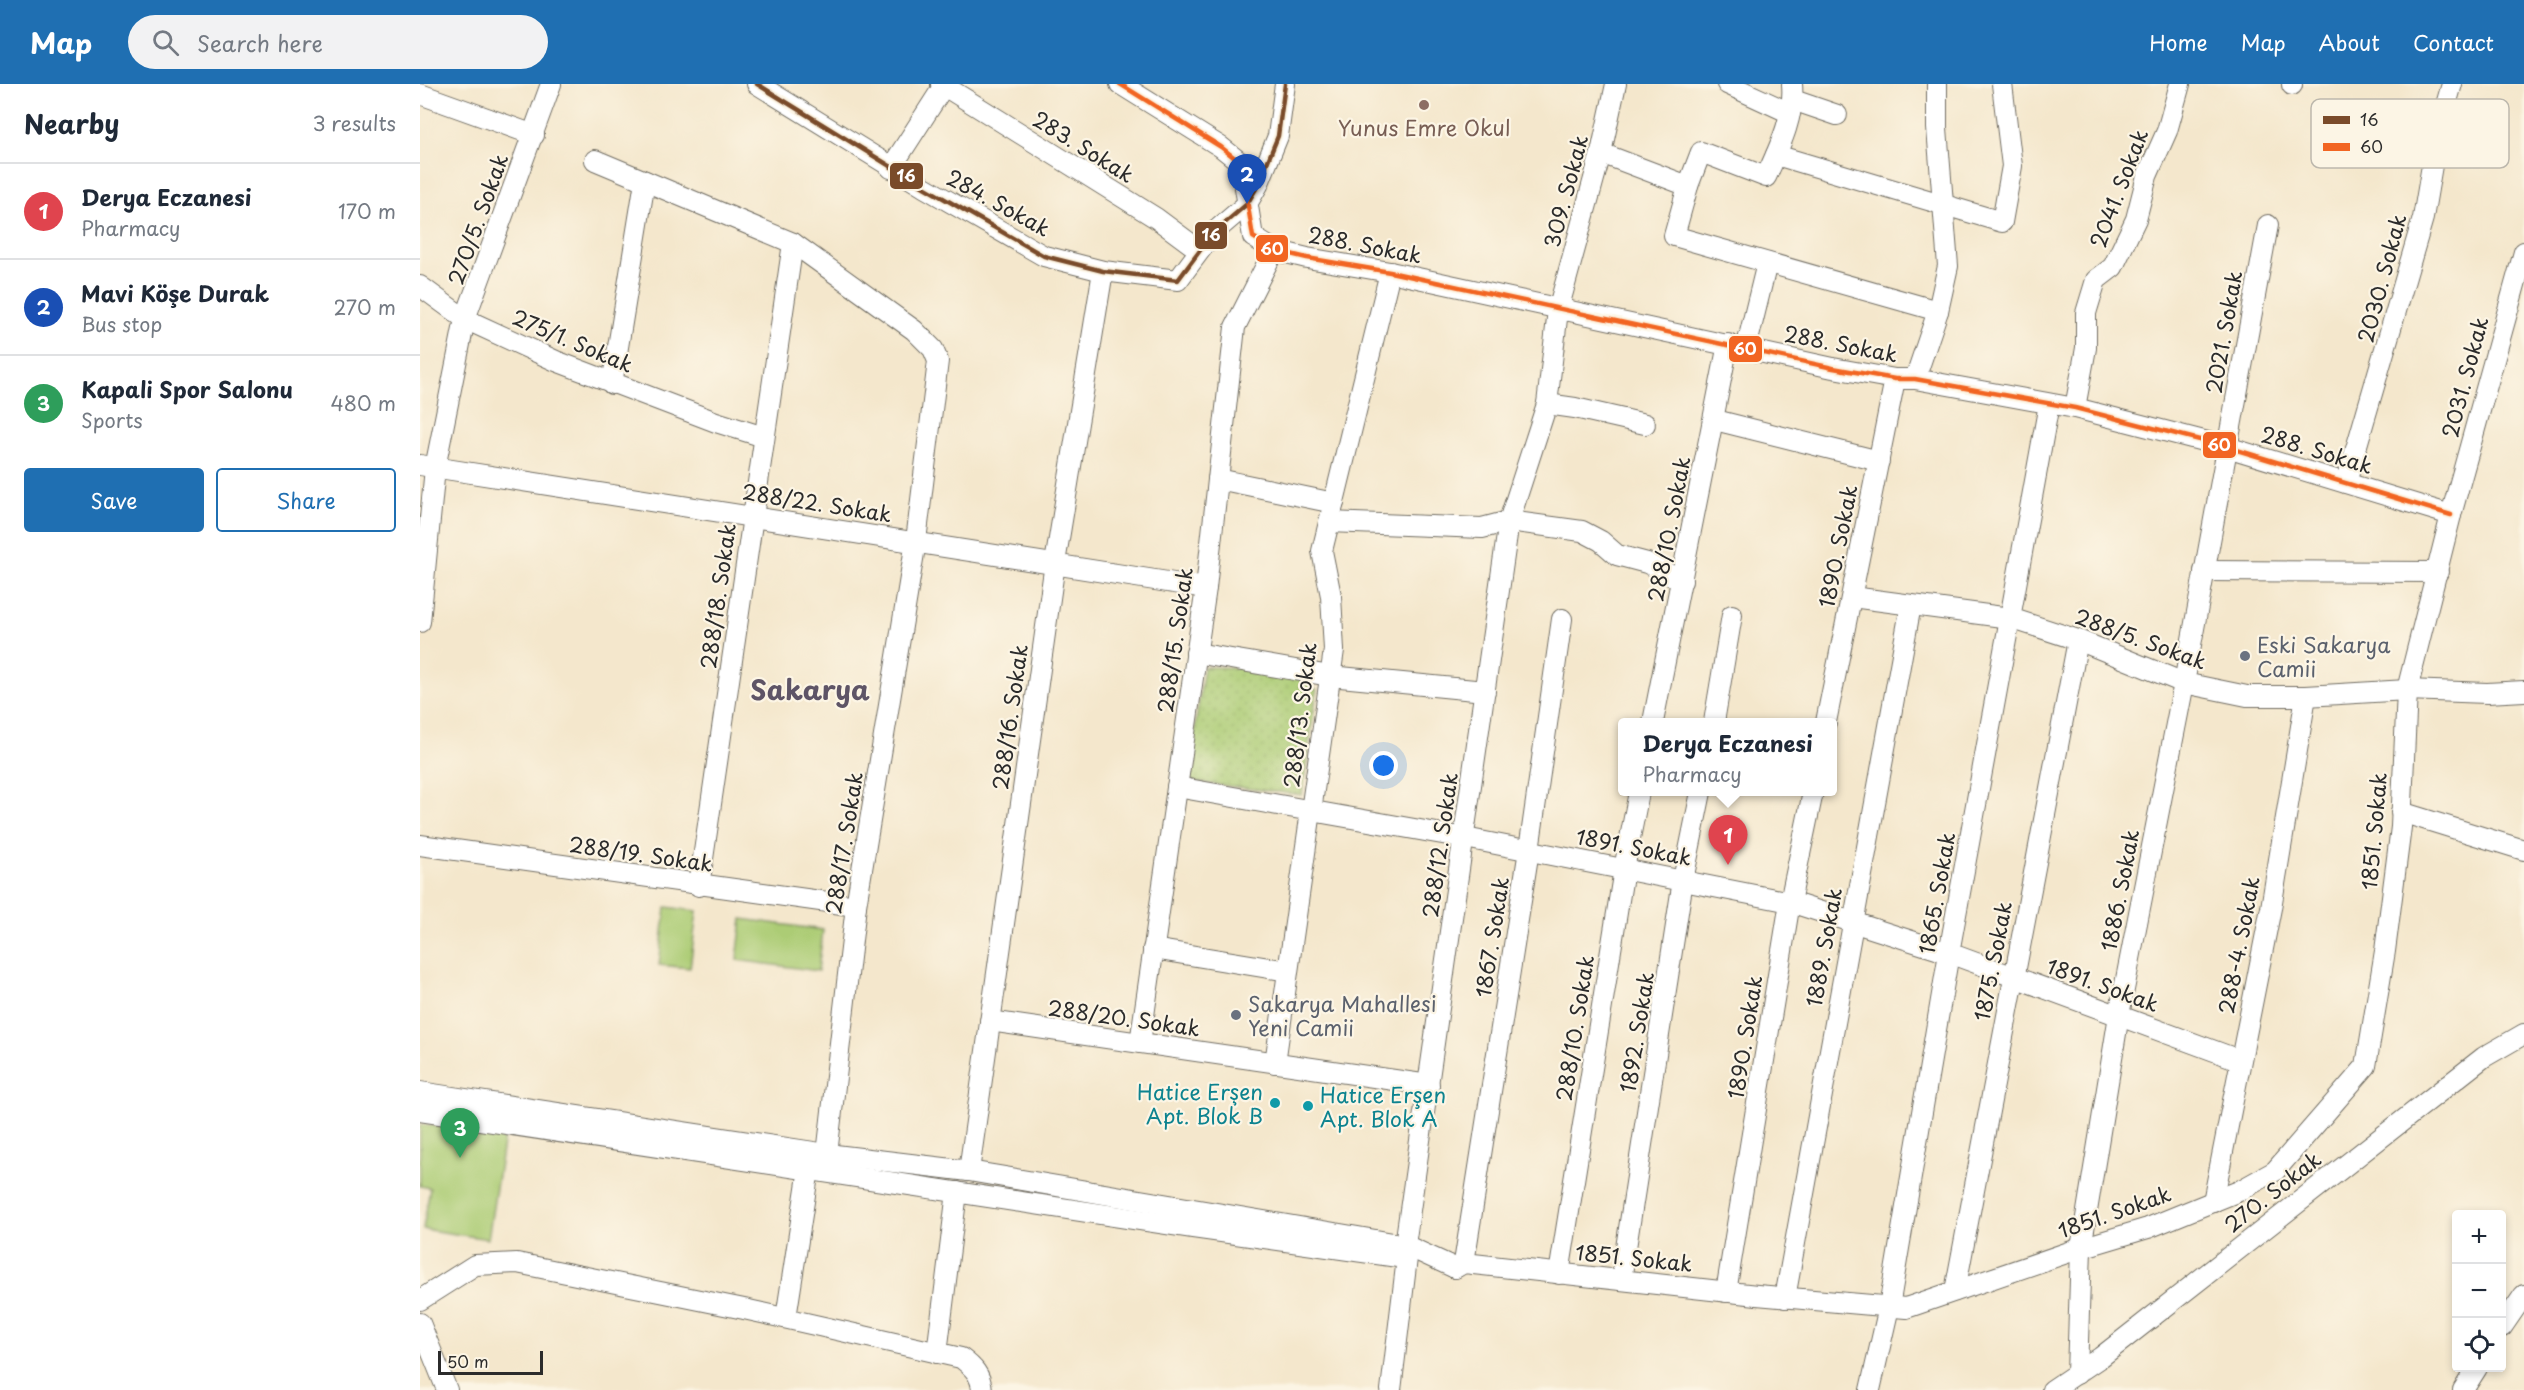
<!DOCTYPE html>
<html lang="en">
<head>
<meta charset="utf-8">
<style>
  :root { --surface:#fff; --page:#f2f2f3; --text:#1f2937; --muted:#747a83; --line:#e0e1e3; --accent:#1f6fb2 }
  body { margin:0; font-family:"Playpen Sans",sans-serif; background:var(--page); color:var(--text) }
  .controls { position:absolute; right:18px; bottom:18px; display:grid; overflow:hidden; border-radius:6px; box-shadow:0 3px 9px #0003 }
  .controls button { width:54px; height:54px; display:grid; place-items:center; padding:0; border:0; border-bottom:2px solid var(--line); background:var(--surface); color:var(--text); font:30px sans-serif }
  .scale { position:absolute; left:18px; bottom:15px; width:105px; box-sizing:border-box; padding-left:6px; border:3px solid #2b2b2b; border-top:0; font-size:16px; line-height:21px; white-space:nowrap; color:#2b2b2b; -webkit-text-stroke:4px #fcf5e5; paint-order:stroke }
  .you { position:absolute; left:964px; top:682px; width:21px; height:21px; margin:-15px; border:4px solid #fff; border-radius:50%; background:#1a73e8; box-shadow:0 0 0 9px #1a73e833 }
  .badge { display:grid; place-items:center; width:39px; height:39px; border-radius:50%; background:var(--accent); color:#fff; font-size:20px; font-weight:700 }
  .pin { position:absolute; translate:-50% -50px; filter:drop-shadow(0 2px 3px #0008) }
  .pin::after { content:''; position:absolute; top:32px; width:21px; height:18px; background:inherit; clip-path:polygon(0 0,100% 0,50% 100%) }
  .popup { position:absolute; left:1198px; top:634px; width:219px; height:78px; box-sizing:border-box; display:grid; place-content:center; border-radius:6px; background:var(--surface); filter:drop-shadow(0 2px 4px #0005); font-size:20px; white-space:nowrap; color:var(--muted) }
  .popup b { font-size:22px; color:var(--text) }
  .popup::after { content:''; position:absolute; left:50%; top:100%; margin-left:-12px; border:12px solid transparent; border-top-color:var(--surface) }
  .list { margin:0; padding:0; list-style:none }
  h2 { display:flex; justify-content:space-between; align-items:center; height:78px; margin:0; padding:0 24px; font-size:26px }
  h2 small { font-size:20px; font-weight:400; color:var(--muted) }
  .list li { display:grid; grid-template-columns:39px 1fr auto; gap:18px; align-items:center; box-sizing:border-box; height:96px; padding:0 24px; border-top:2px solid var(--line) }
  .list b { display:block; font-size:22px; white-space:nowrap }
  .list p { margin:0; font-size:20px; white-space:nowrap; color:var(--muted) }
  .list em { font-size:20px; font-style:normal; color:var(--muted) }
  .actions { display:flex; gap:12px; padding:18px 24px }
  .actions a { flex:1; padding:14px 0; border:2px solid var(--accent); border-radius:6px; text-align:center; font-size:21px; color:var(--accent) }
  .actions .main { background:var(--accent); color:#fff }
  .icon { flex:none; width:33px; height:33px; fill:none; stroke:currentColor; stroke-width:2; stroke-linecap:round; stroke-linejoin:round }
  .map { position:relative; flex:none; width:2104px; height:1306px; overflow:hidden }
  header { display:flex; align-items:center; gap:36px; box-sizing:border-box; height:84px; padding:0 30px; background:var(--accent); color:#fff }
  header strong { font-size:28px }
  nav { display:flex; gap:33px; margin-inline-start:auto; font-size:21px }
  .search { width:420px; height:54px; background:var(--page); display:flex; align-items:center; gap:15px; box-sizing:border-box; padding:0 21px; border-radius:33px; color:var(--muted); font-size:22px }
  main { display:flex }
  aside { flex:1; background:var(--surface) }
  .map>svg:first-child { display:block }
  .green { fill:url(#green-dots); stroke:#6c7c50; stroke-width:1.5 }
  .pitch { fill:#accc74; stroke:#6c7c50; stroke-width:1.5 }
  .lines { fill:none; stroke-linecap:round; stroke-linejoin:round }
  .minor-casing { stroke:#716d63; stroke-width:22 }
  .minor { stroke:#fff; stroke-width:20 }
  .bus-1-casing { stroke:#fcf5e5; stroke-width:9 }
  .bus-2-casing { stroke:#fcf5e5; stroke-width:9 }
  .bus-1 { stroke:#7a4b2a; stroke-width:4.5 }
  .bus-2 { stroke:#f26522; stroke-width:4.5 }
  .education-dot { fill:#8d6e63; stroke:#fcf5e5; stroke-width:2 }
  .worship-dot { fill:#6b7280; stroke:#fcf5e5; stroke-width:2 }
  .culture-dot { fill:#0f9aa8; stroke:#fcf5e5; stroke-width:2 }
  .labels { text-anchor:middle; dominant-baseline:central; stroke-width:4.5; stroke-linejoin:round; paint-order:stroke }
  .education-label { font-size:21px; fill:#785e54; stroke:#fcf5e5 }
  .street-label { font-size:21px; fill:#2b2b2b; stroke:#fcf5e5 }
  .worship-label { font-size:21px; fill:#5b616d; stroke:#fcf5e5; text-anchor:start }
  .culture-label { font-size:21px; fill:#0d838f; stroke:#fcf5e5; text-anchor:end }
  .district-label { font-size:27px; font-weight:bold; fill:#5e5466; stroke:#fcf5e5 }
  .key { fill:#fcf5e5; stroke:#bdb8ad; stroke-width:1.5 }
  .key-label { font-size:16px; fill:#2b2b2b }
  .line-badge { stroke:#fcf5e5; stroke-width:2 }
  .badge-label { font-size:16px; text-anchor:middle; font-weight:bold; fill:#fff }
</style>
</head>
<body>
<header>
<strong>Map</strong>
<div class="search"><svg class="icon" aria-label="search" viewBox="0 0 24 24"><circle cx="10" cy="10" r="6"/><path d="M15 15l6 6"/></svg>Search here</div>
<nav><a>Home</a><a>Map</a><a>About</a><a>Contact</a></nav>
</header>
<main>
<aside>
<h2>Nearby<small>3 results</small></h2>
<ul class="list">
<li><span class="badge" style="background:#e0444e">1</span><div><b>Derya Eczanesi</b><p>Pharmacy</p></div><em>170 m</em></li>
<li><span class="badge" style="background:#1a4fb4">2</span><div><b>Mavi Köşe Durak</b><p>Bus stop</p></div><em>270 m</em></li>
<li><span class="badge" style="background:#2e9e5b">3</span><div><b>Kapali Spor Salonu</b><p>Sports</p></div><em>480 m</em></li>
</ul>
<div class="actions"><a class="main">Save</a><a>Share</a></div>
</aside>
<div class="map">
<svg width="2104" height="1306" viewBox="0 0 2104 1306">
  <defs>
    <pattern id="green-dots" width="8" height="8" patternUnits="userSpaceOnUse" patternTransform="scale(1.5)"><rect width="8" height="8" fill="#accc74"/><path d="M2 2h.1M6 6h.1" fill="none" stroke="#94af65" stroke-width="1.8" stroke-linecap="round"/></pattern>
  </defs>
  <rect width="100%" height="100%" fill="#fcf5e5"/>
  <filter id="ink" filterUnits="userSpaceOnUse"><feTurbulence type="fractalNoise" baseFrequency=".0167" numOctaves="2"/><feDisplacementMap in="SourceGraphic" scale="12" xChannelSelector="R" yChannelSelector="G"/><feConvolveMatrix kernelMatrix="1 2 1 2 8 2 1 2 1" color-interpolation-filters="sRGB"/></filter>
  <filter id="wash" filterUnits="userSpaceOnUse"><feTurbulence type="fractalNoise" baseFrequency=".008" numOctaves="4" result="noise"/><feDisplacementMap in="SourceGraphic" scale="24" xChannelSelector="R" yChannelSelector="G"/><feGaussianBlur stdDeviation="1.35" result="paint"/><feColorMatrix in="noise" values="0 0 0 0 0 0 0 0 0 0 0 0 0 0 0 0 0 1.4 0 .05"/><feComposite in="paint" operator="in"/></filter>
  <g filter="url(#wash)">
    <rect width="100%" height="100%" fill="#f4e7cc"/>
    <!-- green -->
    <path class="green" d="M 784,583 L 836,584 L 874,591 L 897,606 L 882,711 L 767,697 Z"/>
    <!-- pitch -->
    <g class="pitch">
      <path d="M 246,823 L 277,827 L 270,884 L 239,881 Z"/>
      <path d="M 322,835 L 403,846 L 398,887 L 317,876 Z"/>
      <path d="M 0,1041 L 85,1046 L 68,1155 L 3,1145 L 10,1104 L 0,1102 Z"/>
    </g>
  </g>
  <g filter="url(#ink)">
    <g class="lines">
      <!-- minor casing -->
      <g class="minor-casing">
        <g id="minor">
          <path d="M 337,0 L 504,103 L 624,172 L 683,187 L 758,196 L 793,149 L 827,120 L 838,101 L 858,52 L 865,0"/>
          <path d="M 521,0 L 736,134 L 771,160 L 782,164"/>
          <path d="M 700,0 L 801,63 L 821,79 L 833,153 L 854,166 L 887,174 L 970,188 L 1413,284 L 1475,295 L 1495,295 L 1655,324 L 1807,363 L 2031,431"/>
          <path d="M 1307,0 L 1370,29"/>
          <path d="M 1372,0 C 1375,32 1359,64 1346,93 L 1281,68 L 1268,102 L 1254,152 L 1518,227"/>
          <path d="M 1872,1 L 1872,0"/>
          <path d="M 0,10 L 114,51"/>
          <path d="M 1373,16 L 1417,31"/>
          <path d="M 1181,69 L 1268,102"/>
          <path d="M 1356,71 L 1582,138 L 1592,82 L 1582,0"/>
          <path d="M 175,76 L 373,159 L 494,246 L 513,265 L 518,277 L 496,457 L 436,822 L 407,1070"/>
          <path d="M 471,84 L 525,0"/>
          <path d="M 0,202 L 45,235 L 136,277 L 296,338 L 344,353"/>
          <path d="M 1326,265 L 1347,179"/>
          <path d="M 1495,295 L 1518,227 L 1528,182 L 1517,44 L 1517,0"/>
          <path d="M 192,300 L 225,97"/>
          <path d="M 1127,320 L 1155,324 L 1225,340"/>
          <path d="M 1655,324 L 1666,264 L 1666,229 L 1676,196 L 1693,183 L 1716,135 L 1727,92 L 1747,47 L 1760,0"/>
          <path d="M 1295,336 L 1459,377"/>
          <path d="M 0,381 L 786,504"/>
          <path d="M 798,395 L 914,419"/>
          <path d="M 1926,399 L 2003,134 L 2017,52 L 2032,0"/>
          <path d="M 909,438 L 1062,444 L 1089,437 L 1162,447 L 1181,457 L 1197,471 L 1227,479 L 1262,497"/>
          <path d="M 1784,487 L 2018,488"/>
          <path d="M 1432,513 L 1590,534 L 1658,556 L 1764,599 L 1827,612 L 1886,612 L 1987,606 L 2067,609 L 2104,607"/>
          <path d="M 0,538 L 15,384 L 45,235 L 131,0"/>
          <path d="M 776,569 L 910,592 L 1065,607"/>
          <path d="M 1233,638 L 1308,260"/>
          <path d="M 1294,638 L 1312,531"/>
          <path d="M 1406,638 L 1475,295"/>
          <path d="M 757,703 L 1045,754 L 1370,818 L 1529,869 L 1819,976"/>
          <path d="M 1981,728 L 2104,766"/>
          <path d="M 0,761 L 436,822"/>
          <path d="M 279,802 L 373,159"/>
          <path d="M 733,865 L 868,887"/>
          <path d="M 570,937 L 1009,1001"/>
          <path d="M 720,959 L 786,504 L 815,243 L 854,166"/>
          <path d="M 855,979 L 914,566 L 911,512 L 902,467 L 970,188"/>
          <path d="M 0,1008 L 407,1070 L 549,1087 L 985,1161 L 1035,1184"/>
          <path d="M 0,1027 L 773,1144 L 985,1174"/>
          <path d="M 549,1087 L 635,479 L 683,187"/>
          <path d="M 1793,1118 L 1851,824 L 1886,612"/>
          <path d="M 1044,1179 L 1109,766 L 1142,535"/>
          <path d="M 1035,1184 L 1044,1179 L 1337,1211 L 1486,1224 L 1661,1164 L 1728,1144 L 1819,1107 L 1855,1087 L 1946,982 L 1965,867 L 1981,743 L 1987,606 L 2031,431 L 2104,168"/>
          <path d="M 1139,1190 L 1204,785 L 1219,708"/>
          <path d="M 1201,1196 L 1263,796 L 1281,708"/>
          <path d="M 1535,1207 L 1658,556"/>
          <path d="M 1306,1208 L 1370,818 L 1393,708"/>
          <path d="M 1365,1214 L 1491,521"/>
          <path d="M 0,1216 L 55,1181 L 97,1179 L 324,1225 L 541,1274 C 553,1283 561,1291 562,1306"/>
          <path d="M 366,1234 L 389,1085"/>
          <path d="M 0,1239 L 27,1306"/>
          <path d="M 2082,1243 L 2104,1211"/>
          <path d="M 517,1269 L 537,1108"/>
          <path d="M 1657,1290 L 1661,1164 L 1699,931 L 1764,599 L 1848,141"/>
          <path d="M 971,1306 L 987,1174 L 985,1161 L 1089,437 L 1127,320 L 1138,226 L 1181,69 L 1196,0"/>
          <path d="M 1450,1306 L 1469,1223 L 1529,869 L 1629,320"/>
          <path d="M 1632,1306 L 1681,1273 L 2064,973 L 2104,950"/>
          <path d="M 2043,1306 L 2057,1284"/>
        </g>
      </g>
      <!-- minor -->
      <use href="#minor" class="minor"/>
      <!-- bus-1 casing -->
      <g class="bus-1-casing">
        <path id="bus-1" d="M 337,0 L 504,103 L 624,172 L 683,187 L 758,196 L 793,149 L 827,120 L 838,101 L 858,52 L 865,0"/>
      </g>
      <!-- bus-2 casing -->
      <g class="bus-2-casing">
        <path id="bus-2" d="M 700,0 L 801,63 L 821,79 L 833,153 L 854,166 L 887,174 L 970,188 L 1413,284 L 1475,295 L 1495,295 L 1655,324 L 1807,363 L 2031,431"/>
      </g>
      <!-- bus-1 -->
      <use href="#bus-1" class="bus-1"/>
      <!-- bus-2 -->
      <use href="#bus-2" class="bus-2"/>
    </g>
  </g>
  <!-- markers -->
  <circle class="education-dot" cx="1004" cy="21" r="6"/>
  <g class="worship-dot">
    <circle cx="1825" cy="572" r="6"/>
    <circle cx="816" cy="931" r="6"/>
  </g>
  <g class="culture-dot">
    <circle cx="855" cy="1019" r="6"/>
    <circle cx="888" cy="1022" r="6"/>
  </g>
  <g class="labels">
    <!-- education labels -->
    <g class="education-label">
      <text x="1004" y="43">Yunus Emre Okul</text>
    </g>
    <!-- street labels -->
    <g class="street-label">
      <text transform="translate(664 62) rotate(32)">283. Sokak</text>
      <text transform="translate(1698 104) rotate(-69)">2041. Sokak</text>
      <text transform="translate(1145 107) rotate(-75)">309. Sokak</text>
      <text transform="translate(579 118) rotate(29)">284. Sokak</text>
      <text transform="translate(57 135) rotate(-70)">270/5. Sokak</text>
      <text transform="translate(945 160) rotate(11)">288. Sokak</text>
      <text transform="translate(1961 194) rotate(-75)">2030. Sokak</text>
      <text transform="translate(1803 248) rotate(-80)">2021. Sokak</text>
      <text transform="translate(153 256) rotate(23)">275/1. Sokak</text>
      <text transform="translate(1421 259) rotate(11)">288. Sokak</text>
      <text transform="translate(2044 293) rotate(-75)">2031. Sokak</text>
      <text transform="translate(1897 365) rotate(17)">288. Sokak</text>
      <text transform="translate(397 418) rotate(9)">288/22. Sokak</text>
      <text transform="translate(1248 445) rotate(-79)">288/10. Sokak</text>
      <text transform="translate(1417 462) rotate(-79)">1890. Sokak</text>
      <text transform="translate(297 512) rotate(-82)">288/18. Sokak</text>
      <text transform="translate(1721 554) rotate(20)">288/5. Sokak</text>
      <text transform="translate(754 556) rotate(-82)">288/15. Sokak</text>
      <text transform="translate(879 631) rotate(-83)">288/13. Sokak</text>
      <text transform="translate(589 633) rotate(-82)">288/16. Sokak</text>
      <text transform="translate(1953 747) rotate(-85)">1851. Sokak</text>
      <text transform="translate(423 759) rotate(-81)">288/17. Sokak</text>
      <text transform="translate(1019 761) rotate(-82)">288/12. Sokak</text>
      <text transform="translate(1214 762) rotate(11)">1891. Sokak</text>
      <text transform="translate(221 769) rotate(8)">288/19. Sokak</text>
      <text transform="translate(1699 806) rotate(-79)">1886. Sokak</text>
      <text transform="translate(1516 809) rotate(-80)">1865. Sokak</text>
      <text transform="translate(1071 853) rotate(-81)">1867. Sokak</text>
      <text transform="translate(1818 861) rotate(-79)">288-4. Sokak</text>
      <text transform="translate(1403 863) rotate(-80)">1889. Sokak</text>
      <text transform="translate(1572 877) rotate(-79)">1875. Sokak</text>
      <text transform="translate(1683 900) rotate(20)">1891. Sokak</text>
      <text transform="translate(704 933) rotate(8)">288/20. Sokak</text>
      <text transform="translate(1154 944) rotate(-81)">288/10. Sokak</text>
      <text transform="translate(1216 948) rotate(-81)">1892. Sokak</text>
      <text transform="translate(1324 953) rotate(-81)">1890. Sokak</text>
      <text transform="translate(1852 1107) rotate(-38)">270. Sokak</text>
      <text transform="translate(1694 1127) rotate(-19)">1851. Sokak</text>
      <text transform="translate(1214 1173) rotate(6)">1851. Sokak</text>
    </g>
    <!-- worship labels -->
    <g class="worship-label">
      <text x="1837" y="560">Eski Sakarya<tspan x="1837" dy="24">Camii</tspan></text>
      <text x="828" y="919">Sakarya Mahallesi<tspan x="828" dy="24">Yeni Camii</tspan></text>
    </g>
    <!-- culture labels -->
    <g class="culture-label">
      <text x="843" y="1007">Hatice Erşen<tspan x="843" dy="24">Apt. Blok B</tspan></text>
      <text x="900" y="1010" text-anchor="start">Hatice Erşen<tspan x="900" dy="24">Apt. Blok A</tspan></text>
    </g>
    <!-- district labels -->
    <g class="district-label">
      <text x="390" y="604">Sakarya</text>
    </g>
  </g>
  <!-- legend -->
  <rect x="1891" y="15" width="198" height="69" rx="9" class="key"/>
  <rect x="1903" y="32" width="27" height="8" fill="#7a4b2a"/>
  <rect x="1903" y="59" width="27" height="8" fill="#f26522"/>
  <g class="key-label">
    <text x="1940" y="42">16</text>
    <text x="1940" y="69">60</text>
  </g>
  <g class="line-badge">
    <rect x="469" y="78" width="35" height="28" rx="6" fill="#7a4b2a"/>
    <rect x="774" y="137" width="34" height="29" rx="6" fill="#7a4b2a"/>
    <rect x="835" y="150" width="34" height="29" rx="6" fill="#f26522"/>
    <rect x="1308" y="251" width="35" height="28" rx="6" fill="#f26522"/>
    <rect x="1782" y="347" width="35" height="28" rx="6" fill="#f26522"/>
  </g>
  <g class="badge-label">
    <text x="486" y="98">16</text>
    <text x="791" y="157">16</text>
    <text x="852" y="171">60</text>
    <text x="1325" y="271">60</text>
    <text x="1799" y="367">60</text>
  </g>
</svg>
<div class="controls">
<button>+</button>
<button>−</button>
<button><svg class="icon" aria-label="locate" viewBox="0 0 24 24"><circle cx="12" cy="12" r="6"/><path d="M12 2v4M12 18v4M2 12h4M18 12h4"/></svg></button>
</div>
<div class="scale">50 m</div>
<div class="you"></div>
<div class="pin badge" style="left:1308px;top:781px;background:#e0444e">1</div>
<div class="popup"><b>Derya Eczanesi</b>Pharmacy</div>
<div class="pin badge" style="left:827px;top:120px;background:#1a4fb4">2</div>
<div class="pin badge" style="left:40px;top:1074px;background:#2e9e5b">3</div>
</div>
</main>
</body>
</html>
